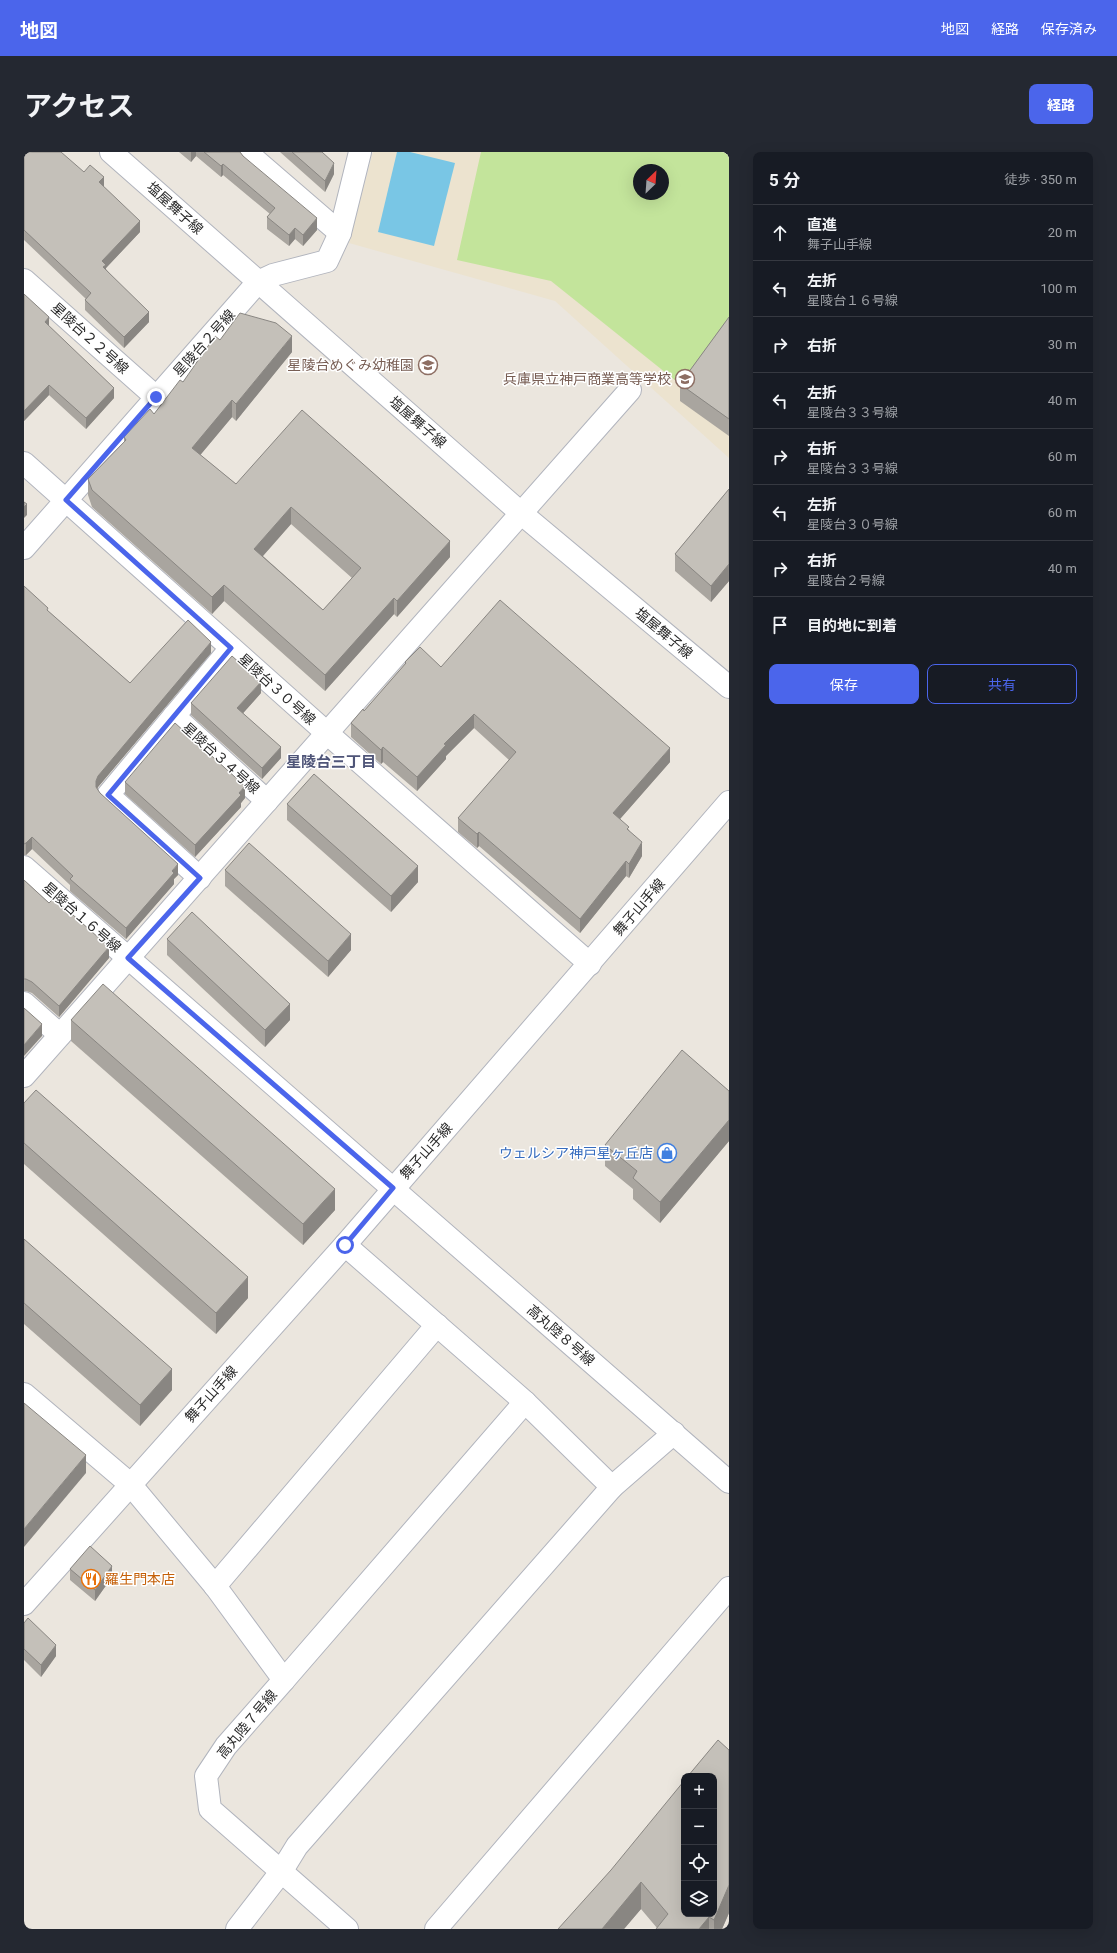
<!DOCTYPE html>
<html lang="ja">
<head>
<meta charset="utf-8">
<style>
  :root { --surface:#171b24; --page:#242831; --text:#f1f3f6; --muted:#9ea1a6; --line:#363941; --accent:#4b65eb }
  body { margin:0; font-family:Roboto,"Noto Sans JP",sans-serif; background:var(--page); color:var(--text) }
  .controls { position:absolute; right:12px; bottom:12px; display:grid; overflow:hidden; border-radius:8px; box-shadow:0 4px 16px #0002 }
  .controls button { width:36px; height:36px; display:grid; place-items:center; padding:0; border:0; border-bottom:1px solid var(--line); background:var(--surface); color:var(--text); font:20px sans-serif }
  .compass { position:absolute; left:609px; top:12px; width:36px; height:36px; border-radius:50%; background:var(--surface); box-shadow:0 4px 16px #0002; rotate:25deg }
  .stop { position:absolute; width:12px; height:12px; margin:-9px; border:3px solid #4b65eb; border-radius:50%; background:#fff }
  .stop.end { background:#4b65eb; border-color:#fff; box-shadow:0 1px 4px #0008 }
  .list { margin:0; padding:0; list-style:none }
  h2 { display:flex; justify-content:space-between; align-items:center; height:52px; margin:0; padding:0 16px; font-size:17px }
  h2 small { font-size:13px; font-weight:400; color:var(--muted) }
  .list li { display:grid; grid-template-columns:26px 1fr auto; gap:12px; align-items:center; box-sizing:border-box; height:56px; padding:0 16px; border-top:1px solid var(--line) }
  .list b { display:block; font-size:15px; white-space:nowrap }
  .list p { margin:0; font-size:13px; white-space:nowrap; color:var(--muted) }
  .list em { font-size:13px; font-style:normal; color:var(--muted) }
  .actions { display:flex; gap:8px; padding:12px 16px }
  .actions a { flex:1; padding:9px 0; border:1px solid var(--accent); border-radius:8px; text-align:center; font-size:14px; color:var(--accent) }
  .actions .main { background:var(--accent); color:#fff }
  .icon { flex:none; width:22px; height:22px; fill:none; stroke:currentColor; stroke-width:2; stroke-linecap:round; stroke-linejoin:round }
  .map { position:relative; flex:none; width:705px; height:1777px; overflow:hidden; border-radius:8px }
  header { display:flex; align-items:center; gap:24px; box-sizing:border-box; height:56px; padding:0 20px; background:var(--accent); color:#fff }
  header strong { font-size:19px }
  nav { display:flex; gap:22px; margin-inline-start:auto; font-size:14px }
  .intro { display:flex; align-items:center; justify-content:space-between; box-sizing:border-box; height:96px; padding:0 24px }
  h1 { margin:0; font-size:28px }
  .button { padding:10px 18px; border-radius:8px; background:var(--accent); color:#fff; font-size:14px; font-weight:700 }
  main { display:flex; gap:24px; padding:0 24px }
  aside { flex:1; background:var(--surface); border-radius:8px; box-shadow:0 4px 16px #0002 }
  .map>svg:first-child { display:block }
  .education { fill:#ece3cf; fill-rule:evenodd }
  .pitch { fill:#c3e49b; fill-rule:evenodd }
  .water { fill:#79c6e5 }
  .lines { fill:none; stroke-linecap:round; stroke-linejoin:round }
  .street-casing { stroke:#b1b4bd; stroke-width:24 }
  .secondary-casing { stroke:#b1b4bd; stroke-width:24 }
  .street { stroke:#fff; stroke-width:22 }
  .secondary { stroke:#fff; stroke-width:22 }
  .wall { fill:#a9a59f; fill-rule:evenodd }
  .shaded-wall { fill:#898682 }
  .building { fill:#c4c0b9; stroke:#898682; fill-rule:evenodd }
  .route { stroke:#4b65eb; stroke-width:5 }
  .labels { text-anchor:middle; dominant-baseline:central; stroke-width:3; stroke-linejoin:round; paint-order:stroke }
  .street-label { font-size:14px; fill:#2b2b2b; stroke:#fff }
  .education-label { font-size:14px; fill:#785e54; stroke:#fff; text-anchor:end }
  .shop-label { font-size:14px; fill:#366cbe; stroke:#fff; text-anchor:end }
  .food-label { font-size:14px; fill:#c56008; stroke:#fff; text-anchor:start }
  .neighbourhood-label { font-size:15px; font-weight:bold; fill:#4f5578; stroke:#fff }
</style>
</head>
<body>
<header>
<strong>地図</strong>
<nav><a>地図</a><a>経路</a><a>保存済み</a></nav>
</header>
<div class="intro"><h1>アクセス</h1><a class="button">経路</a></div>
<main>
<div class="map">
<svg width="705" height="1777" viewBox="0 0 705 1777">
  <rect width="100%" height="100%" fill="#ebe6de"/>
  <!-- education -->
  <path class="education" d="M 349,0 L 705,0 L 705,306 L 531,149 L 325,91 ZM 615,18 L 639,18 L 639,42 L 615,42 Z"/>
  <!-- pitch -->
  <path class="pitch" d="M 457,0 L 705,0 L 705,173 L 657,233 L 527,129 L 433,108 ZM 615,18 L 639,18 L 639,42 L 615,42 Z"/>
  <!-- water -->
  <path class="water" d="M 373,0 L 386,0 L 431,11 L 410,94 L 354,80 Z"/>
  <g class="lines">
    <!-- street casing -->
    <g class="street-casing">
      <g id="street">
        <path d="M 222,0 L 316,81"/>
        <path d="M 0,128 L 132,245"/>
        <path d="M 0,311 L 304,582 L 566,812"/>
        <path d="M 0,396 L 234,130 L 249,123 L 303,109 L 316,81 L 336,0"/>
        <path d="M 150,564 L 243,649"/>
        <path d="M 0,715 L 705,1330"/>
        <path d="M 176,726 L 84,643 L 207,496"/>
        <path d="M 0,851 L 36,883"/>
        <path d="M 0,924 L 606,238"/>
        <path d="M 321,1093 L 501,1250 L 588,1335"/>
        <path d="M 0,1242 L 106,1332 L 191,1434 L 260,1528 L 202,1594 L 182,1624 L 186,1657 L 323,1777"/>
        <path d="M 191,1434 L 413,1173"/>
        <path d="M 260,1528 L 501,1250"/>
        <path d="M 213,1777 L 257,1720 L 273,1694 L 588,1335 L 650,1281"/>
        <path d="M 412,1777 L 705,1436"/>
      </g>
    </g>
    <!-- secondary casing -->
    <g class="secondary-casing">
      <g id="secondary">
        <path d="M 87,0 L 498,362 L 705,535"/>
        <path d="M 0,1452 L 321,1093 L 705,650"/>
      </g>
    </g>
    <!-- street -->
    <use href="#street" class="street"/>
    <!-- secondary -->
    <use href="#secondary" class="secondary"/>
  </g>
  <!-- wall -->
  <g class="wall">
    <path d="M 0,0 L 60,20 L 80,35 L 116,80 L 82,116 L 82,117 L 125,170 L 100,196 L 61,158 L 61,148 L 62,147 L 0,88 Z"/>
    <path d="M 155,0 L 216,0 L 219,4 L 293,78 L 279,94 L 271,87 L 265,94 L 243,77 L 243,65 L 246,62 L 199,23 L 197,25 L 172,4 L 167,10 Z"/>
    <path d="M 256,0 L 298,0 L 310,22 L 301,40 Z"/>
    <path d="M 0,142 L 25,174 L 90,246 L 62,277 L 25,243 L 0,269 Z"/>
    <path d="M 705,165 L 705,284 L 656,249 L 656,232 Z"/>
    <path d="M 196,188 L 268,200 L 212,269 L 208,265 L 176,303 L 212,332 L 426,405 L 373,465 L 370,462 L 301,539 L 200,449 L 188,462 L 68,355 L 64,343 L 64,327 L 100,290 L 100,285 L 130,262 L 159,230 ZM 267,372 L 328,426 L 299,458 L 239,404 Z"/>
    <path d="M 705,337 L 705,429 L 687,450 L 651,419 L 651,402 Z"/>
    <path d="M 0,434 L 24,459 L 106,531 L 187,501 L 74,635 L 73,637 L 76,641 L 154,723 L 150,727 L 150,732 L 102,787 L 46,739 L 46,733 L 8,697 L 2,703 L 0,703 Z"/>
    <path d="M 381,510 L 417,515 L 646,610 L 596,667 L 605,678 L 618,704 L 605,726 L 602,724 L 556,781 L 455,694 L 453,696 L 434,680 L 434,666 L 485,608 L 450,576 L 422,604 L 422,607 L 393,639 L 359,610 L 357,612 L 327,585 L 327,571 L 340,559 L 381,512 Z"/>
    <path d="M 237,541 L 219,561 L 257,606 L 238,627 L 167,563 L 167,551 Z"/>
    <path d="M 101,630 L 221,646 L 217,651 L 217,655 L 171,705 L 101,642 Z"/>
    <path d="M 263,652 L 394,730 L 367,760 L 263,668 Z"/>
    <path d="M 201,718 L 327,798 L 304,825 L 201,734 Z"/>
    <path d="M 0,728 L 85,806 L 35,865 L 8,841 L 2,839 L 0,839 Z"/>
    <path d="M 143,787 L 266,868 L 241,895 L 143,803 Z"/>
    <path d="M 47,868 L 311,1058 L 279,1093 L 47,889 Z"/>
    <path d="M 705,939 L 705,989 L 636,1071 L 609,1047 L 609,1037 L 581,1014 L 581,993 Z"/>
    <path d="M 0,951 L 224,1146 L 192,1182 L 0,1012 Z"/>
    <path d="M 0,1087 L 148,1238 L 116,1274 L 0,1172 Z"/>
    <path d="M 46,1417 L 88,1425 L 71,1449 L 46,1428 Z"/>
    <path d="M 0,1471 L 32,1504 L 17,1525 L 0,1508 Z"/>
    <path d="M 705,1598 L 705,1761 L 698,1777 L 632,1777 L 633,1776 L 617,1757 L 600,1777 L 534,1777 Z"/>
  </g>
  <!-- shaded-wall -->
  <g class="shaded-wall">
    <path d="M 167,0 L 172,0 L 172,4 L 167,10 Z"/>
    <path d="M 310,11 L 310,22 L 301,40 L 301,29 Z"/>
    <path d="M 199,12 L 199,23 L 197,25 L 197,14 Z"/>
    <path d="M 80,25 L 80,36 L 75,30 Z"/>
    <path d="M 293,66 L 293,78 L 279,94 L 279,83 Z"/>
    <path d="M 116,69 L 116,80 L 82,116 L 82,123 L 78,109 Z"/>
    <path d="M 271,76 L 271,87 L 265,94 L 265,83 Z"/>
    <path d="M 125,160 L 125,170 L 100,196 L 100,185 Z"/>
    <path d="M 25,165 L 25,176 L 21,170 Z"/>
    <path d="M 268,184 L 268,200 L 212,269 L 212,252 Z"/>
    <path d="M 25,233 L 25,243 L 0,269 L 0,259 Z"/>
    <path d="M 90,236 L 90,246 L 62,277 L 62,266 Z"/>
    <path d="M 208,248 L 208,265 L 168,313 L 168,296 Z"/>
    <path d="M 3,352 L 3,363 L 0,366 L 0,355 Z"/>
    <path d="M 267,355 L 267,372 L 230,414 L 230,397 Z"/>
    <path d="M 426,389 L 426,405 L 373,465 L 373,449 Z"/>
    <path d="M 705,412 L 705,429 L 687,450 L 687,434 Z"/>
    <path d="M 200,433 L 200,449 L 188,462 L 188,445 Z"/>
    <path d="M 370,446 L 370,462 L 301,539 L 301,523 Z"/>
    <path d="M 187,490 L 187,501 L 74,635 L 72,640 L 72,629 L 74,624 Z"/>
    <path d="M 237,530 L 237,541 L 213,568 L 213,556 Z"/>
    <path d="M 450,562 L 450,576 L 422,604 L 422,607 L 393,639 L 393,625 L 420,592 Z"/>
    <path d="M 257,595 L 257,606 L 238,627 L 238,616 Z"/>
    <path d="M 359,595 L 359,610 L 357,612 L 357,598 Z"/>
    <path d="M 646,596 L 646,610 L 589,675 L 589,661 Z"/>
    <path d="M 221,634 L 221,646 L 217,651 L 217,655 L 171,705 L 171,693 Z"/>
    <path d="M 455,680 L 455,694 L 453,696 L 453,682 Z"/>
    <path d="M 8,685 L 8,697 L 2,703 L 2,691 Z"/>
    <path d="M 618,690 L 618,704 L 605,726 L 605,712 Z"/>
    <path d="M 602,709 L 602,724 L 556,781 L 556,767 Z"/>
    <path d="M 154,712 L 154,723 L 150,727 L 150,732 L 102,787 L 102,776 Z"/>
    <path d="M 394,714 L 394,730 L 367,760 L 367,744 Z"/>
    <path d="M 327,782 L 327,798 L 304,825 L 304,809 Z"/>
    <path d="M 85,795 L 85,806 L 35,865 L 35,854 Z"/>
    <path d="M 266,852 L 266,868 L 241,895 L 241,878 Z"/>
    <path d="M 18,872 L 18,884 L 0,904 L 0,893 Z"/>
    <path d="M 705,968 L 705,989 L 636,1071 L 636,1050 Z"/>
    <path d="M 311,1037 L 311,1058 L 279,1093 L 279,1072 Z"/>
    <path d="M 224,1125 L 224,1146 L 192,1182 L 192,1161 Z"/>
    <path d="M 148,1217 L 148,1238 L 116,1274 L 116,1253 Z"/>
    <path d="M 62,1303 L 62,1321 L 0,1395 L 0,1377 Z"/>
    <path d="M 88,1414 L 88,1425 L 71,1449 L 71,1438 Z"/>
    <path d="M 32,1493 L 32,1504 L 17,1525 L 17,1513 Z"/>
    <path d="M 617,1730 L 617,1757 L 600,1777 L 578,1777 Z"/>
    <path d="M 705,1733 L 705,1761 L 698,1777 L 690,1777 L 690,1768 Z"/>
    <path d="M 685,1765 L 685,1777 L 675,1777 Z"/>
  </g>
  <!-- building -->
  <g class="building">
    <path d="M 0,0 L 37,0 L 60,20 L 66,13 L 80,25 L 75,30 L 116,69 L 78,109 L 82,113 L 79,115 L 125,160 L 100,185 L 61,148 L 67,141 L 0,78 Z"/>
    <path d="M 180,0 L 216,0 L 219,4 L 293,66 L 279,83 L 271,76 L 265,83 L 243,65 L 251,56 L 199,12 L 197,14 Z"/>
    <path d="M 268,0 L 298,0 L 310,11 L 301,29 Z"/>
    <path d="M 0,142 L 25,165 L 21,170 L 90,236 L 62,266 L 25,233 L 0,259 Z"/>
    <path d="M 216,161 L 252,171 L 268,184 L 212,252 L 208,248 L 168,296 L 212,332 L 278,258 L 426,389 L 373,449 L 370,446 L 301,523 L 200,433 L 188,445 L 68,338 L 64,327 L 102,288 L 100,285 L 126,257 L 130,262 L 156,228 L 159,230 L 191,184 L 196,188 ZM 267,355 L 337,416 L 299,458 L 230,397 Z"/>
    <path d="M 705,165 L 705,267 L 656,232 Z"/>
    <path d="M 705,337 L 705,412 L 687,434 L 651,402 Z"/>
    <path d="M 0,350 L 3,352 L 0,355 Z"/>
    <path d="M 0,434 L 24,456 L 23,458 L 106,531 L 164,468 L 187,490 L 74,624 L 72,629 L 72,635 L 76,641 L 154,712 L 148,719 L 150,721 L 102,776 L 46,727 L 49,724 L 8,685 L 2,691 L 0,692 Z"/>
    <path d="M 476,448 L 646,596 L 589,661 L 605,675 L 603,677 L 618,690 L 605,712 L 602,709 L 556,767 L 455,680 L 453,682 L 434,666 L 492,600 L 450,562 L 420,592 L 422,593 L 393,625 L 359,595 L 357,598 L 327,571 L 339,557 L 340,559 L 382,511 L 381,510 L 396,495 L 417,515 Z"/>
    <path d="M 208,504 L 237,530 L 213,556 L 257,595 L 238,616 L 167,551 Z"/>
    <path d="M 151,571 L 221,634 L 215,641 L 217,643 L 171,693 L 101,630 Z"/>
    <path d="M 290,622 L 394,714 L 367,744 L 263,652 Z"/>
    <path d="M 225,691 L 327,782 L 304,809 L 201,718 Z"/>
    <path d="M 0,728 L 25,751 L 30,746 L 85,795 L 35,854 L 8,830 L 2,827 L 0,827 Z"/>
    <path d="M 168,760 L 266,852 L 241,878 L 143,787 Z"/>
    <path d="M 79,832 L 311,1037 L 279,1072 L 47,868 Z"/>
    <path d="M 0,856 L 18,872 L 0,893 Z"/>
    <path d="M 658,898 L 705,939 L 705,968 L 636,1050 L 609,1026 L 613,1019 L 581,993 Z"/>
    <path d="M 12,938 L 224,1125 L 192,1161 L 0,991 L 0,951 Z"/>
    <path d="M 0,1087 L 148,1217 L 116,1253 L 0,1151 Z"/>
    <path d="M 0,1251 L 62,1303 L 0,1377 Z"/>
    <path d="M 66,1394 L 88,1414 L 71,1438 L 46,1417 Z"/>
    <path d="M 4,1466 L 32,1493 L 17,1513 L 0,1497 L 0,1471 Z"/>
    <path d="M 694,1588 L 705,1598 L 705,1733 L 690,1768 L 685,1765 L 675,1777 L 632,1777 L 644,1762 L 617,1730 L 578,1777 L 534,1777 L 587,1718 L 660,1629 L 660,1762 L 690,1762 L 690,1624 L 664,1624 Z"/>
  </g>
  <g class="lines">
    <!-- route -->
    <path class="route" d="M 132,245 L 42,348 L 207,496 L 84,643 L 176,726 L 104,806 L 369,1036 L 321,1093"/>
  </g>
  <!-- icons -->
  <defs>
    <g id="school-ring" transform="scale(1)"><circle r="9.5" fill="#fff" stroke="#8d6e63" stroke-width="1.5"/><path d="M0-5L7-2L0 1L-7-2ZM-4 1L0 2.5L4 1V4Q0 6-4 4Z" fill="#8d6e63"/></g>
    <g id="shop-ring" transform="scale(1)"><circle r="9.5" fill="#fff" stroke="#3f7fe0" stroke-width="1.5"/><path d="M-5-2.5h2.3a2.7 3.5 0 0 1 5.4 0H5L5.5 6h-11ZM-1.5-2.5h3a1.5 2.3 0 0 0-3 0Z" fill="#3f7fe0"/></g>
    <g id="restaurant-ring" transform="scale(1)"><circle r="9.5" fill="#fff" stroke="#e8710a" stroke-width="1.5"/><path d="M-5-6h1v4h1v-4h1v4h1v-4h1v5L-1.5 .5V6h-2V.5L-5-1ZM5-6V6H3V1.5H1.5Q1.5-4 5-6Z" fill="#e8710a"/></g>
  </defs>
  <g fill-rule="evenodd">
    <use href="#school-ring" x="404" y="213"/>
    <use href="#school-ring" x="661" y="227"/>
    <use href="#shop-ring" x="643" y="1001"/>
    <use href="#restaurant-ring" x="67" y="1427"/>
  </g>
  <g class="labels">
    <!-- street labels -->
    <g class="street-label">
      <text transform="translate(151 56) rotate(42)">塩屋舞子線</text>
      <text transform="translate(66 186) rotate(42)">星陵台２２号線</text>
      <text transform="translate(180 191) rotate(-48)">星陵台２号線</text>
      <text transform="translate(394 270) rotate(41)">塩屋舞子線</text>
      <text transform="translate(640 481) rotate(40)">塩屋舞子線</text>
      <text transform="translate(253 537) rotate(42)">星陵台３０号線</text>
      <text transform="translate(197 606) rotate(42)">星陵台３４号線</text>
      <text transform="translate(615 755) rotate(-49)">舞子山手線</text>
      <text transform="translate(58 765) rotate(41)">星陵台１６号線</text>
      <text transform="translate(402 999) rotate(-48)">舞子山手線</text>
      <text transform="translate(537 1183) rotate(41)">高丸陸８号線</text>
      <text transform="translate(187 1242) rotate(-48)">舞子山手線</text>
      <text transform="translate(223 1572) rotate(-50)">高丸陸７号線</text>
    </g>
    <!-- education labels -->
    <g class="education-label">
      <text x="390" y="213">星陵台めぐみ幼稚園</text>
      <text x="647" y="227">兵庫県立神戸商業高等学校</text>
    </g>
    <!-- shop labels -->
    <g class="shop-label">
      <text x="629" y="1001">ウェルシア神戸星ヶ丘店</text>
    </g>
    <!-- food labels -->
    <g class="food-label">
      <text x="81" y="1427">羅生門本店</text>
    </g>
    <!-- neighbourhood labels -->
    <g class="neighbourhood-label">
      <text x="307" y="610">星陵台三丁目</text>
    </g>
  </g>
</svg>
<div class="controls">
<button>+</button>
<button>−</button>
<button><svg class="icon" aria-label="locate" viewBox="0 0 24 24"><circle cx="12" cy="12" r="6"/><path d="M12 2v4M12 18v4M2 12h4M18 12h4"/></svg></button>
<button><svg class="icon" aria-label="layers" viewBox="0 0 24 24"><path d="M12 4l9 5-9 5-9-5zM3 14l9 5 9-5"/></svg></button>
</div>
<svg class="compass" viewBox="-18 -18 36 36"><path d="M0-13l5 13h-10z" fill="#e53935"/><path d="M0 13l5-13h-10z" fill="#9ea1a6"/></svg>
<div class="stop" style="left:321px;top:1093px"></div>
<div class="stop end" style="left:132px;top:245px"></div>
</div>
<aside>
<h2>5 分<small>徒歩 · 350 m</small></h2>
<ul class="list">
<li><svg class="icon" aria-label="ahead" viewBox="0 0 24 24"><path d="M12 20V5M6 11l6-6 6 6"/></svg><div><b>直進</b><p>舞子山手線</p></div><em>20 m</em></li>
<li><svg class="icon" aria-label="left" viewBox="0 0 24 24"><path d="M17 20v-9H6M10 6l-5 5 5 5"/></svg><div><b>左折</b><p>星陵台１６号線</p></div><em>100 m</em></li>
<li><svg class="icon" aria-label="right" viewBox="0 0 24 24"><path d="M7 20v-9h11M14 6l5 5-5 5"/></svg><div><b>右折</b></div><em>30 m</em></li>
<li><svg class="icon" aria-label="left" viewBox="0 0 24 24"><path d="M17 20v-9H6M10 6l-5 5 5 5"/></svg><div><b>左折</b><p>星陵台３３号線</p></div><em>40 m</em></li>
<li><svg class="icon" aria-label="right" viewBox="0 0 24 24"><path d="M7 20v-9h11M14 6l5 5-5 5"/></svg><div><b>右折</b><p>星陵台３３号線</p></div><em>60 m</em></li>
<li><svg class="icon" aria-label="left" viewBox="0 0 24 24"><path d="M17 20v-9H6M10 6l-5 5 5 5"/></svg><div><b>左折</b><p>星陵台３０号線</p></div><em>60 m</em></li>
<li><svg class="icon" aria-label="right" viewBox="0 0 24 24"><path d="M7 20v-9h11M14 6l5 5-5 5"/></svg><div><b>右折</b><p>星陵台２号線</p></div><em>40 m</em></li>
<li><svg class="icon" aria-label="arrive" viewBox="0 0 24 24"><path d="M6 21V4h12l-3 4 3 4H6"/></svg><div><b>目的地に到着</b></div></li>
</ul>
<div class="actions"><a class="main">保存</a><a>共有</a></div>
</aside>
</main>
</body>
</html>
